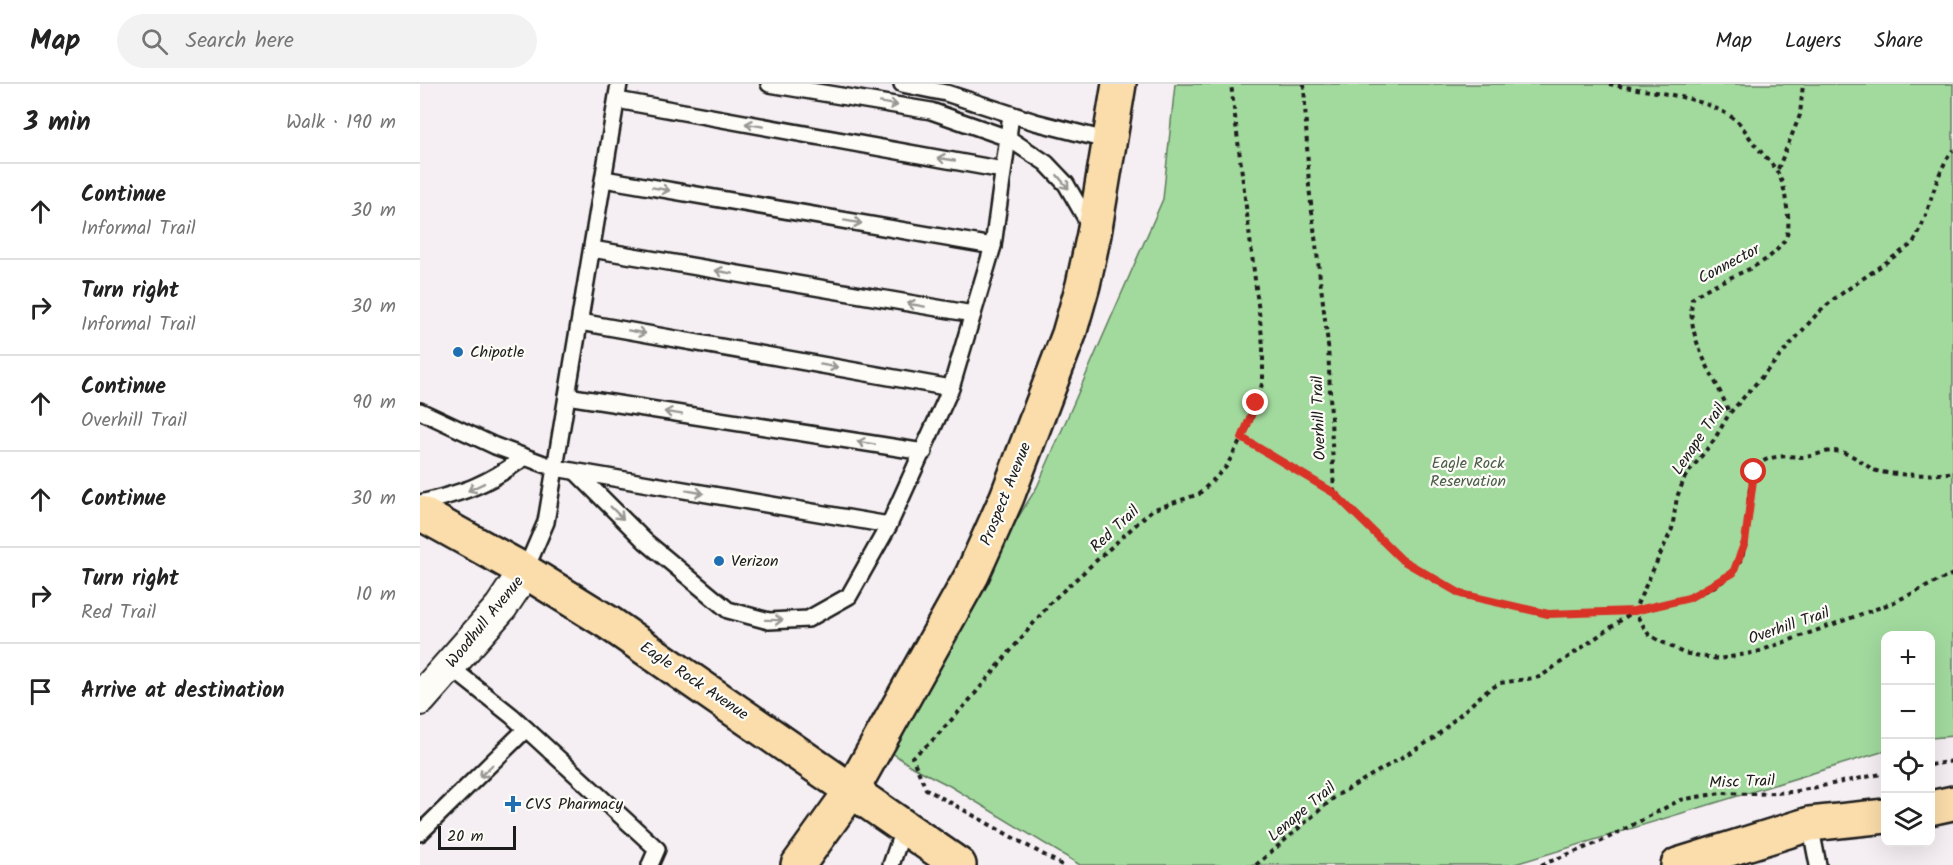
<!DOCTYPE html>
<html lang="en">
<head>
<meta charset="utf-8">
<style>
  :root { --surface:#fff; --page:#f2f2f2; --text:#222; --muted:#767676; --line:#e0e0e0 }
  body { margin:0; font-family:Kalam,sans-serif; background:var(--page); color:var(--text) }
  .controls { position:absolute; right:18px; bottom:18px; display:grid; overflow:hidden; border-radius:12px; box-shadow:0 6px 24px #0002 }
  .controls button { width:54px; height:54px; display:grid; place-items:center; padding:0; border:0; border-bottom:2px solid var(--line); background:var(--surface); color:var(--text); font:30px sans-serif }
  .scale { position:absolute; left:18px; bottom:15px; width:78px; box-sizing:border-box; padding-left:6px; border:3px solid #1c1c1c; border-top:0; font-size:16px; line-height:21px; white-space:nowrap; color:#1c1c1c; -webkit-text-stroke:4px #fdfcf7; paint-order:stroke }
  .stop { position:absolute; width:18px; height:18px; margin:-14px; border:4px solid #d93025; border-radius:50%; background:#fff }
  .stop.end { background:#d93025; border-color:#fff; box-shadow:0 2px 6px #0008 }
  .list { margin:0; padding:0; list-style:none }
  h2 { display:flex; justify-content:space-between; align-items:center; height:78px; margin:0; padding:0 24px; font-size:26px }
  h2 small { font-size:20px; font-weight:400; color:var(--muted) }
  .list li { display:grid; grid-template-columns:39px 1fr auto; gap:18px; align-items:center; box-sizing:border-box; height:96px; padding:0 24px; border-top:2px solid var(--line) }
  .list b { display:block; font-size:22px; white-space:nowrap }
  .list p { margin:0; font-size:20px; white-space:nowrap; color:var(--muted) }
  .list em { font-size:20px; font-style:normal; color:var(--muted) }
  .icon { flex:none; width:33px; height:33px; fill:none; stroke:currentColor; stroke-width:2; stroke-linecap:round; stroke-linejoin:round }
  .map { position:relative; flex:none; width:1533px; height:781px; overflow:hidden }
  header { display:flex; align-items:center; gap:36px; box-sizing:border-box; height:84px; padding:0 30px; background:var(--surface); border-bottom:2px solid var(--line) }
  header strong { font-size:28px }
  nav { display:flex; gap:33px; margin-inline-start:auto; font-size:21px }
  .search { width:420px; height:54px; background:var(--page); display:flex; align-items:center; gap:15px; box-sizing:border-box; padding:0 21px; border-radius:33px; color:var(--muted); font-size:22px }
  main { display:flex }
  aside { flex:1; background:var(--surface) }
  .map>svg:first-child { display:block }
  .green { fill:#a2da9e; stroke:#5f7b5d; stroke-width:1.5 }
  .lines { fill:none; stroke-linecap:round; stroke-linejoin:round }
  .service-casing { stroke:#1c1c1c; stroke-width:20 }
  .minor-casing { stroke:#1c1c1c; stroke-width:36 }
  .primary-casing { stroke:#1c1c1c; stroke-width:38 }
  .path { stroke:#1c1c1c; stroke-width:4; stroke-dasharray:4.5 4.5; stroke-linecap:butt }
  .service { stroke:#fdfcf7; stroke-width:15 }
  .minor { stroke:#fdfcf7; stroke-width:32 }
  .primary { stroke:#fbddab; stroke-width:33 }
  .oneway { stroke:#989794 }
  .route { stroke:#d93025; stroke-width:8 }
  .poi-dot { fill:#1f6fb2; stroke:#fdfcf7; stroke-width:2 }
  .labels { text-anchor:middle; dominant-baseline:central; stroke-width:4.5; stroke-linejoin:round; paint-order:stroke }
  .street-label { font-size:16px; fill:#1c1c1c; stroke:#fdfcf7 }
  .poi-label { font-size:16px; fill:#1c1c1c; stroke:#fdfcf7; text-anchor:start }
  .park-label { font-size:16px; fill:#4b5e4a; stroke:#fdfcf7 }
</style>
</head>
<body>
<header>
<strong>Map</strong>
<div class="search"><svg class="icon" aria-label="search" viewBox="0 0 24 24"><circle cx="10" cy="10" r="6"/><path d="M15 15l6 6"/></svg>Search here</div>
<nav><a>Map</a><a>Layers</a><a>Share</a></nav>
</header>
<main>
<aside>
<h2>3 min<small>Walk · 190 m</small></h2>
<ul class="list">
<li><svg class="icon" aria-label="ahead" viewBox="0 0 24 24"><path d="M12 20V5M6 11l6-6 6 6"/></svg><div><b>Continue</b><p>Informal Trail</p></div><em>30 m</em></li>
<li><svg class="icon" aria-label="right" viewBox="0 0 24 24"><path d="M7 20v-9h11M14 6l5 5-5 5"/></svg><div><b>Turn right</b><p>Informal Trail</p></div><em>30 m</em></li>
<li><svg class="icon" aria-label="ahead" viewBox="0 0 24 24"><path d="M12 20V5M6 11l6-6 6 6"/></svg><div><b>Continue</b><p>Overhill Trail</p></div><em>90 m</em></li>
<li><svg class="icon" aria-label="ahead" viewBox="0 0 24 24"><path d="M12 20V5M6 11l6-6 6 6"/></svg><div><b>Continue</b></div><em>30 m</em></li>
<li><svg class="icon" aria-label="right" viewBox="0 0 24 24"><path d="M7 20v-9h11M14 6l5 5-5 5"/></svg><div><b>Turn right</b><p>Red Trail</p></div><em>10 m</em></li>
<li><svg class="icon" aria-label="arrive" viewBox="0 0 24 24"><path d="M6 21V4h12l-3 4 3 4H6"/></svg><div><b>Arrive at destination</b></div></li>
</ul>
</aside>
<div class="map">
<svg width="1533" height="781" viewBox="0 0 1533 781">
  <rect width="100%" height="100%" fill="#f5eef2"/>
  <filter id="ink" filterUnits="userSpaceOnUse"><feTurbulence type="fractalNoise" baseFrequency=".0167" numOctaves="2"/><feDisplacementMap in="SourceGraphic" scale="12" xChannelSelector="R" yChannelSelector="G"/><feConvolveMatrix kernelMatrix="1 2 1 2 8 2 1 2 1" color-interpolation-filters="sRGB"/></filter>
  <g filter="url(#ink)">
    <!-- green -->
    <path class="green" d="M 755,0 L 1533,0 L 1533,652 L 1511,654 L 1510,552 L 1466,552 L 1465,667 L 1092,781 L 660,781 L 530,702 L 491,682 L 458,659 L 617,403 L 743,115 Z"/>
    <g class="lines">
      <!-- service casing -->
      <g class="service-casing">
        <g id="service">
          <path d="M 349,0 L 511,27 L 588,54 L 626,79 L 646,100 L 672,145"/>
          <path d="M 482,0 L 526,9 L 615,38 L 690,57"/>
          <path d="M 197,16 L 583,86"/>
          <path d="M 184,95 L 573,162"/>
          <path d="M 172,165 L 553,230"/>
          <path d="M 160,238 L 531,304"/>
          <path d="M 147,312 L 504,368"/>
          <path d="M 0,327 L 75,362 L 135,384 L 469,441"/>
          <path d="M 156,388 L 225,457 L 308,526 L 349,537 L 388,535 L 429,512 L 469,441 L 531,304 L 573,162 L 591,31"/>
          <path d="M 0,419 C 46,408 66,401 105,373"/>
          <path d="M 105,487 L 126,438 L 199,0"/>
          <path d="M 29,582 L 92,632 L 237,765 L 230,781"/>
          <path d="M 1390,740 L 1398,781"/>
          <path d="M 0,749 L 106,645"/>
          <path d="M 471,781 L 484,743"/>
        </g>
      </g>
      <!-- minor casing -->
      <g class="minor-casing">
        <path id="minor" d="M 0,615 L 81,523 L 105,487"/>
      </g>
      <!-- primary casing -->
      <g class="primary-casing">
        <g id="primary">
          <path d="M 0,429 L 105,487 L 189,539 L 539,781"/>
          <path d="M 1510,724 L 1533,719"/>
          <path d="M 378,781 L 432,706 L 552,491 L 587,413 L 649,250 L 663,201 L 674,150 L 699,0"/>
          <path d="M 1258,781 L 1390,740 L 1466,732"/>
        </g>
      </g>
      <!-- path -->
      <g class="path">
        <path d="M 884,0 L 889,103 L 908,260 L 914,409 L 982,476 L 1041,510 L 1128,530 L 1214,527 L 1229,551 L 1263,569 L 1299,575 L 1337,568 L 1472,519 L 1533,490"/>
        <path d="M 1189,0 C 1232,9 1280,10 1316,36 C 1324,43 1329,54 1336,62 C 1351,80 1361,86 1365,111 C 1367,125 1372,145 1364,157 C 1344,188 1299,192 1272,215 C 1267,260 1294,287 1309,329"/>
        <path d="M 1358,85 L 1380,31 L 1383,0"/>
        <path d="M 822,354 L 914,409"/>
        <path d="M 1215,527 C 1248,519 1285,514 1311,490 C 1338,465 1319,393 1342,378 C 1353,371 1368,372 1382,373 C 1396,373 1406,364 1421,368 C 1434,371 1441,378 1452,385 C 1464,392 1519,392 1533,388"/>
        <path d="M 1510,681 L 1533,677"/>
        <path d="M 642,781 L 506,705 L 492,673 L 510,659 L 548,618 L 632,517 L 732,426 L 779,410 L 806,383 L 829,341 L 843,297 L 843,261 L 811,0"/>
        <path d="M 836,781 L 916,712 L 1013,655 L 1064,609 L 1080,599 L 1120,593 L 1214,527 L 1252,445 L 1257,413 L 1265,393 L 1294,356 L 1309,330 L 1397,230 L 1414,215 L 1492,160 C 1511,133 1511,95 1533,66"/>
        <path d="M 1121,781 L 1182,757 L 1260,716 L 1301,709 L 1333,710 L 1373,708 L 1466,689"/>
      </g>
      <!-- service -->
      <use href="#service" class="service"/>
      <!-- minor -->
      <use href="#minor" class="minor"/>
      <!-- primary -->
      <use href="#primary" class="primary"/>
    </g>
    <!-- one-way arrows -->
    <defs><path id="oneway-shaft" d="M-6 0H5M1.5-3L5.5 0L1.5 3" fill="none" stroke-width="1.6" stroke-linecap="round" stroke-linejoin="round" transform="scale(1.5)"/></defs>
    <g class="oneway">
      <use href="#oneway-shaft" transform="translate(469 20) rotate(10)"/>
      <use href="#oneway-shaft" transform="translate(334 41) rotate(-170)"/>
      <use href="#oneway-shaft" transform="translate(526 75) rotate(-170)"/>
      <use href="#oneway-shaft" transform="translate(643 98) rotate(50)"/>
      <use href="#oneway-shaft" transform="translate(241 105) rotate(10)"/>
      <use href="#oneway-shaft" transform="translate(433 138) rotate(10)"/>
      <use href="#oneway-shaft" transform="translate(304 188) rotate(-170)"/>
      <use href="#oneway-shaft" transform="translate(496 221) rotate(-170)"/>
      <use href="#oneway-shaft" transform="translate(217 248) rotate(10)"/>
      <use href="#oneway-shaft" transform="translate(409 282) rotate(10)"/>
      <use href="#oneway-shaft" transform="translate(253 329) rotate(-171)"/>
      <use href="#oneway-shaft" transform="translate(446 359) rotate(-171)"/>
      <use href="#oneway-shaft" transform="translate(56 403) rotate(154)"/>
      <use href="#oneway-shaft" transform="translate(275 408) rotate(10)"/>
      <use href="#oneway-shaft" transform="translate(197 429) rotate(45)"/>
      <use href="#oneway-shaft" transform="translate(354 536) rotate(1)"/>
      <use href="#oneway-shaft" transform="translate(66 687) rotate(136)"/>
    </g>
  </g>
  <g class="lines" filter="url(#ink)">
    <!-- route -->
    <path class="route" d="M 836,319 L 822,354 L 914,409 L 982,476 L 1041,510 L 1128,530 L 1214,527 L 1269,514 L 1313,489 L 1325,458 L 1334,388"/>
  </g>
  <!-- markers -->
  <g class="poi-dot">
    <circle cx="38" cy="268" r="6"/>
    <circle cx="299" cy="477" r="6"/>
    <path d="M90 711h6v6h6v6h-6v6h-6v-6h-6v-6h6z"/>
  </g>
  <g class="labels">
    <!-- street labels -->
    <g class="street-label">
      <text transform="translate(1309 180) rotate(-28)">Connector</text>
      <text transform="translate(899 334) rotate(-92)">Overhill Trail</text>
      <text transform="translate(1279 355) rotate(-56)">Lenape Trail</text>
      <text transform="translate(586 410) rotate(-68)">Prospect Avenue</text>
      <text transform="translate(695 445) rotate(-43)">Red Trail</text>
      <text transform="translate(65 538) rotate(-51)">Woodhull Avenue</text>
      <text transform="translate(1369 542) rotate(-19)">Overhill Trail</text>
      <text transform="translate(274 597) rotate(34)">Eagle Rock Avenue</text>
      <text transform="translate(1322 698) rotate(-2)">Misc Trail</text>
      <text transform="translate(882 728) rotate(-40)">Lenape Trail</text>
    </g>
    <!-- poi labels -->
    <g class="poi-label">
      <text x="50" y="268">Chipotle</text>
      <text x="311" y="477">Verizon</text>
      <text x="105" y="720">CVS Pharmacy</text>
    </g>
    <!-- park labels -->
    <g class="park-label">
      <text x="1048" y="379">Eagle Rock<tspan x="1048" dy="18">Reservation</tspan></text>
    </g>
  </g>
</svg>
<div class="controls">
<button>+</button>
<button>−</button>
<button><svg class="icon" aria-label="locate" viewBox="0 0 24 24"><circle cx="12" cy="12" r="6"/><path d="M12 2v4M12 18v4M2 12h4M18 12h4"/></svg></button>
<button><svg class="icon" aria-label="layers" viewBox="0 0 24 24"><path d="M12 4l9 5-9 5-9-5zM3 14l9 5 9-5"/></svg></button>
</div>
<div class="scale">20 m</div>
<div class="stop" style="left:1334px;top:388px"></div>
<div class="stop end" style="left:836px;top:319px"></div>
</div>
</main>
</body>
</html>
